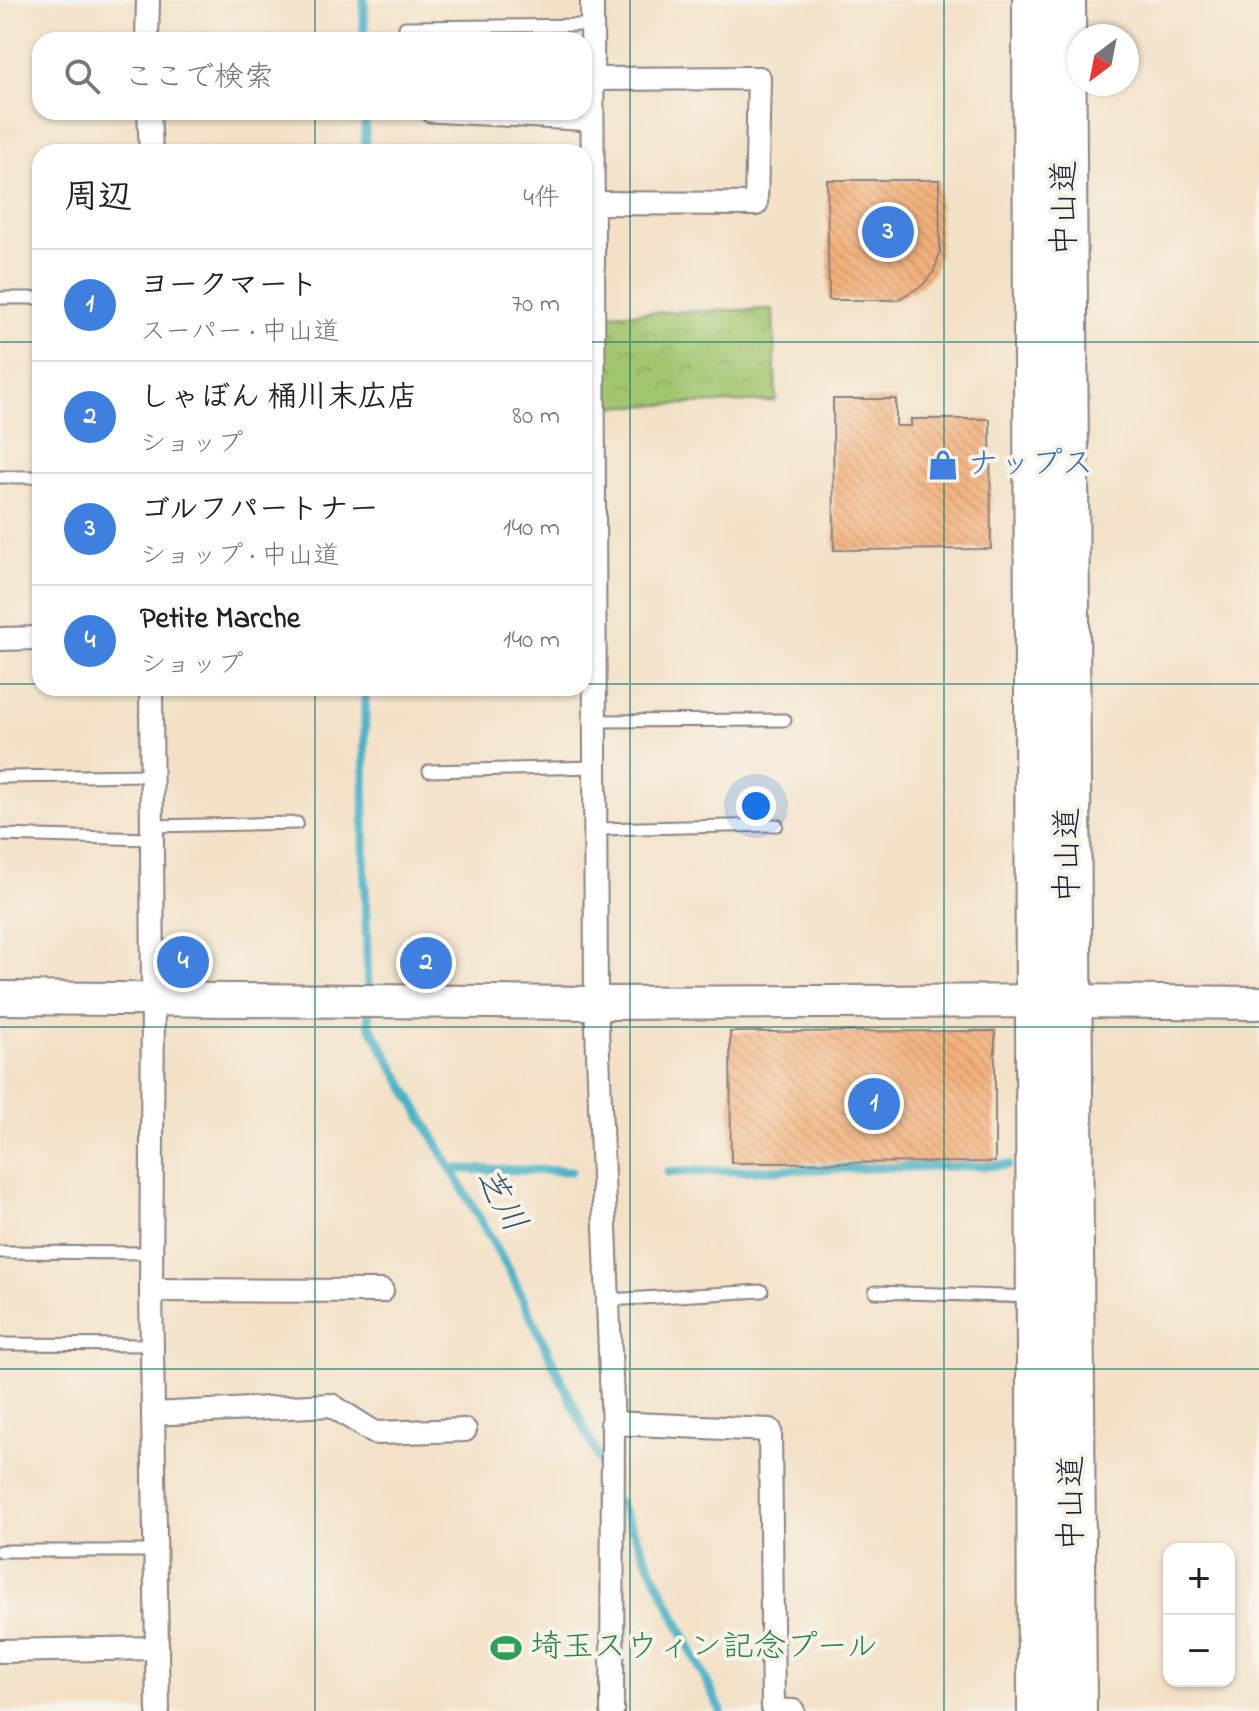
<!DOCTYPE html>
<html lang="ja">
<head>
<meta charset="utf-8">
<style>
  :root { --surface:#fff; --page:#f6f6f6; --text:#222; --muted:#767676; --line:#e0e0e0; --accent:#b5179e }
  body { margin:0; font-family:"Indie Flower","Klee One",sans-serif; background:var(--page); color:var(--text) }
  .controls { position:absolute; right:24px; bottom:24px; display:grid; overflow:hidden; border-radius:16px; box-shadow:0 2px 6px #0004 }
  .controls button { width:72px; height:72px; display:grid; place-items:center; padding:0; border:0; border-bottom:2px solid var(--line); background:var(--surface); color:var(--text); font:40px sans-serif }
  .compass { position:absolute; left:1067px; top:24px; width:72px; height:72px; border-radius:50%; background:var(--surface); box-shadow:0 2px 6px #0004; rotate:212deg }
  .you { position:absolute; left:756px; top:806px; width:28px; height:28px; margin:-20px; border:6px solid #fff; border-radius:50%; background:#1a73e8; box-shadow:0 0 0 12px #1a73e833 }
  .badge { display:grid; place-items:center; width:52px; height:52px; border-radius:50%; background:var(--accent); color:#fff; font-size:26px; font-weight:700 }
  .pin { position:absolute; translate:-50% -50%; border:4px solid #fff; box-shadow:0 2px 8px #0006 }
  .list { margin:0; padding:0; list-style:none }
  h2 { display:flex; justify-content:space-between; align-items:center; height:104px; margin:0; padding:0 32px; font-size:34px }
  h2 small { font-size:26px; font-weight:400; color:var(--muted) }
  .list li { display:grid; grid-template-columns:52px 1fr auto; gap:24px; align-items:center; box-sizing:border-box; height:112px; padding:0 32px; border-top:2px solid var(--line) }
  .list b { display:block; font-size:30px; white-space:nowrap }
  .list p { margin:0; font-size:26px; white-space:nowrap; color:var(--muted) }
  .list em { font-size:26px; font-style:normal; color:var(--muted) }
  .icon { flex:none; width:44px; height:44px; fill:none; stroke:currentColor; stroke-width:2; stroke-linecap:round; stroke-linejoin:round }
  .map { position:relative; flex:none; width:1259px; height:1711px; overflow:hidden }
  .search { position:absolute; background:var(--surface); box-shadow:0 2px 6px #0004; left:32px; top:32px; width:560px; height:88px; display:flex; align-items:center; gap:20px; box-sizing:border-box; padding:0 28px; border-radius:24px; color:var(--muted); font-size:30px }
  .panel { position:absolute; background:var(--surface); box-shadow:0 2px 6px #0004; left:32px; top:144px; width:560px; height:552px; border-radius:24px }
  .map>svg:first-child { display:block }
  .park { fill:url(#park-crowns); stroke:#627456; stroke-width:2 }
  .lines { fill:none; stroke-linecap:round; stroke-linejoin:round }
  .stream { stroke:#4ab2c8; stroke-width:9 }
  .building { fill:url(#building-back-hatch) }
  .lane-casing { stroke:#8a8281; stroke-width:15 }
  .street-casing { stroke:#8a8281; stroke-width:26 }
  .secondary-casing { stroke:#8a8281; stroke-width:36 }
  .highway-casing { stroke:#8a8281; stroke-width:46 }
  .lane { stroke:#fff; stroke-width:11 }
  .street { stroke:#fff; stroke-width:22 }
  .secondary { stroke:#fff; stroke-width:32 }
  .highway { stroke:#fff; stroke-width:42 }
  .grid { fill:none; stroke:#0f766e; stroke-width:2; stroke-opacity:0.55 }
  .labels { text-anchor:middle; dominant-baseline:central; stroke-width:8; stroke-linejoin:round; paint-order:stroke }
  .street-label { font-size:32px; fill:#22223b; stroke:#f7f3e8 }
  .shop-label { font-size:32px; fill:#366cbe; stroke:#f7f3e8; text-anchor:start }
  .leisure-label { font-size:32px; fill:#27864d; stroke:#f7f3e8; text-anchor:start }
  .water-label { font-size:34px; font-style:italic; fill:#30546c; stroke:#f7f3e8 }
</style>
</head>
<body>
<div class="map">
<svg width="1259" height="1711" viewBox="0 0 1259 1711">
  <defs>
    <pattern id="park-crowns" width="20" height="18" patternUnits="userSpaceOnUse" patternTransform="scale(2)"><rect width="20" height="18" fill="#a2c670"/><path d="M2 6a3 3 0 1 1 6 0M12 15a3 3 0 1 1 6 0" fill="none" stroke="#8baa62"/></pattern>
    <pattern id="building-back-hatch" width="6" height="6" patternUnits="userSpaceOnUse" patternTransform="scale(2)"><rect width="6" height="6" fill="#f3b17c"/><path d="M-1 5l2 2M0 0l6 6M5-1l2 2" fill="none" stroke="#d0986c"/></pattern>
  </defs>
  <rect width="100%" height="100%" fill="#f7f3e8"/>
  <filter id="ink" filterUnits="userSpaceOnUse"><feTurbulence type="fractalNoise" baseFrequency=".0125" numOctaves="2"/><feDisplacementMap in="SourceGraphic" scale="16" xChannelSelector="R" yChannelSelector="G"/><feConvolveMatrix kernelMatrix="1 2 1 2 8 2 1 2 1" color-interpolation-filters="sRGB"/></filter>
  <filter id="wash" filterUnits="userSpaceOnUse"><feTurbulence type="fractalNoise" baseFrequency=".006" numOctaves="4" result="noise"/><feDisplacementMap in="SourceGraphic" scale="32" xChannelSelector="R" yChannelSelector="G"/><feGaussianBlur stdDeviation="1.8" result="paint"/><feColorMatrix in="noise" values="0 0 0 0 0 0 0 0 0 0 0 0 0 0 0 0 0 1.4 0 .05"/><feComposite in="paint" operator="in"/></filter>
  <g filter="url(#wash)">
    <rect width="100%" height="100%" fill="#f3e1c7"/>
    <!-- park -->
    <path class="park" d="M 773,309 L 776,401 L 603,407 L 600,314 Z"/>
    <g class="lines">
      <!-- stream -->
      <g class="stream">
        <path d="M 364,0 L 364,40"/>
        <path d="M 365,112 L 365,152"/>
        <path d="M 365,688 L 364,852 L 369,1024 L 510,1272 L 606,1474"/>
        <path d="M 452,1169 L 571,1171"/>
        <path d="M 668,1172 L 1008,1165"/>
        <path d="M 619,1502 L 721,1711"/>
      </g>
    </g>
    <g id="blocks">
      <!-- building -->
      <g class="building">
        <path d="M 827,180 L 939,180 L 940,252 L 934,271 L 923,285 L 897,300 L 829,300 Z"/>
        <path d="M 833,399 L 896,399 L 896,426 L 911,426 L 911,419 L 990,419 L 991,549 L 834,550 Z"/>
        <path d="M 995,1031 L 995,1162 L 731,1163 L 730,1032 Z"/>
      </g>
    </g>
  </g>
  <g filter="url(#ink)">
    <use href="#blocks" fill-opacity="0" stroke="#8a8281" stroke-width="2"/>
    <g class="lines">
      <!-- lane casing -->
      <g class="lane-casing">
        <g id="lane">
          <path d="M 405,27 L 592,25"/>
          <path d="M 429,116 L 593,125"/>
          <path d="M 0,298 L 40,298"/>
          <path d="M 0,477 L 40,477"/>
          <path d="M 596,721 L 785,720"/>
          <path d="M 429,771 L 596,767"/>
          <path d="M 0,777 L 151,775"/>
          <path d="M 151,826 L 297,823"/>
          <path d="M 596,829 L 777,825"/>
          <path d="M 0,835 L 151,839"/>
          <path d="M 0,1252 L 151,1253"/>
          <path d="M 875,1292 L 1031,1297"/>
          <path d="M 608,1300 L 762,1291"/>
          <path d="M 0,1344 L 152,1345"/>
          <path d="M 0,1551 L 155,1551"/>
        </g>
      </g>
      <!-- street casing -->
      <g class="street-casing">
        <g id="street">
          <path d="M 592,0 L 596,1003 L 613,1427 L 612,1711"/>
          <path d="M 147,40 L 148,0"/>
          <path d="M 593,79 L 759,78 L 756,204 L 593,203"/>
          <path d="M 149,112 L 151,152"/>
          <path d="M 0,639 L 40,638"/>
          <path d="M 151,688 L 153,999 L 151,1290 L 158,1711"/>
          <path d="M 151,1290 L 382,1291"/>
          <path d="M 153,1414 L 331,1405 L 375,1433 L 465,1430"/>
          <path d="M 612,1423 L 770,1430 L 773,1710 L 793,1711"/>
          <path d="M 0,1651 L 157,1648"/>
        </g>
      </g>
      <!-- secondary casing -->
      <g class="secondary-casing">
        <path id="secondary" d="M 0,998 L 596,1003 L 1070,1001 L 1259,1003"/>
      </g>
      <!-- highway casing -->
      <g class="highway-casing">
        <g id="highway">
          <path d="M 1034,0 L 1039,1711"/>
          <path d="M 1064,0 L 1075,1711"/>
        </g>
      </g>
      <!-- lane -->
      <use href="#lane" class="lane"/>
      <!-- street -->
      <use href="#street" class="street"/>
      <!-- secondary -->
      <use href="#secondary" class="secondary"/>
      <!-- highway -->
      <use href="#highway" class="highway"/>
    </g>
  </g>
  <!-- grid -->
  <path class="grid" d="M 315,0 L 315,40M 630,0 L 630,1711M 944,0 L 944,1711M 315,112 L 315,152M 0,342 L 40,342M 584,342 L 1259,342M 0,684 L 40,684M 584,684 L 1259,684M 315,688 L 315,1711M 0,1027 L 1259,1027M 0,1369 L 1259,1369"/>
  <!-- icons -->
  <defs>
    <g id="shop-bare" transform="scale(2.4)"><path d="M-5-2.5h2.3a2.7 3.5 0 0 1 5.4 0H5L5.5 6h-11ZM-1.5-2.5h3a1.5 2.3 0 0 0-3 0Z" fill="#3f7fe0" stroke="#f7f3e8" stroke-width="2.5" paint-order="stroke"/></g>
    <g id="stadium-bare" transform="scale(2.4)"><path d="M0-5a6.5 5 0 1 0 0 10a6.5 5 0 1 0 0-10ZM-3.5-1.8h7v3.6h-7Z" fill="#2e9e5b" stroke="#f7f3e8" stroke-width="2.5" paint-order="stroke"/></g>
  </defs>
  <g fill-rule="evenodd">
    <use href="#shop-bare" x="943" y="465"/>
    <use href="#stadium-bare" x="506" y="1648"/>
  </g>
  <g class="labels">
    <!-- street labels -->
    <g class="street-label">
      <text transform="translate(1066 208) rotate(-90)">中山道</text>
      <text transform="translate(1069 855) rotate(-90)">中山道</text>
      <text transform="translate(1073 1503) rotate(-90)">中山道</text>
    </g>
    <!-- shop labels -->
    <g class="shop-label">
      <text x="967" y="465">ナップス</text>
    </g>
    <!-- leisure labels -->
    <g class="leisure-label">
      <text x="530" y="1648">埼玉スウィン記念プール</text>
    </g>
    <!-- water labels -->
    <g class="water-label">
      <text transform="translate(499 1201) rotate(60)">芝川</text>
    </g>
  </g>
</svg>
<div class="controls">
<button>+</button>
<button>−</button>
</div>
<svg class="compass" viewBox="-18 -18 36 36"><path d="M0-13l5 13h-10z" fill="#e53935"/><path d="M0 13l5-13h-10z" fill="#767676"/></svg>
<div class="you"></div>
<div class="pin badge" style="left:874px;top:1104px;background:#3f7fe0">1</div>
<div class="pin badge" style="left:426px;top:963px;background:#3f7fe0">2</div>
<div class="pin badge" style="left:888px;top:232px;background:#3f7fe0">3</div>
<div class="pin badge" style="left:183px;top:962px;background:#3f7fe0">4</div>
<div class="search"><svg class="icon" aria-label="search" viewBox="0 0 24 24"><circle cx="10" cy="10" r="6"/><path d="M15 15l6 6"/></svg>ここで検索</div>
<section class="panel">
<h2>周辺<small>4件</small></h2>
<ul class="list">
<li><span class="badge" style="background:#3f7fe0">1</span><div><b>ヨークマート</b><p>スーパー · 中山道</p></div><em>70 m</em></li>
<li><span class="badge" style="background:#3f7fe0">2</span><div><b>しゃぼん 桶川末広店</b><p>ショップ</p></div><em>80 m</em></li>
<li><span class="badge" style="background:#3f7fe0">3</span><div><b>ゴルフパートナー</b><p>ショップ · 中山道</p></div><em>140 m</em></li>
<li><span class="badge" style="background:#3f7fe0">4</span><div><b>Petite Marche</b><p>ショップ</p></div><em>140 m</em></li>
</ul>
</section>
</div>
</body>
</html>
